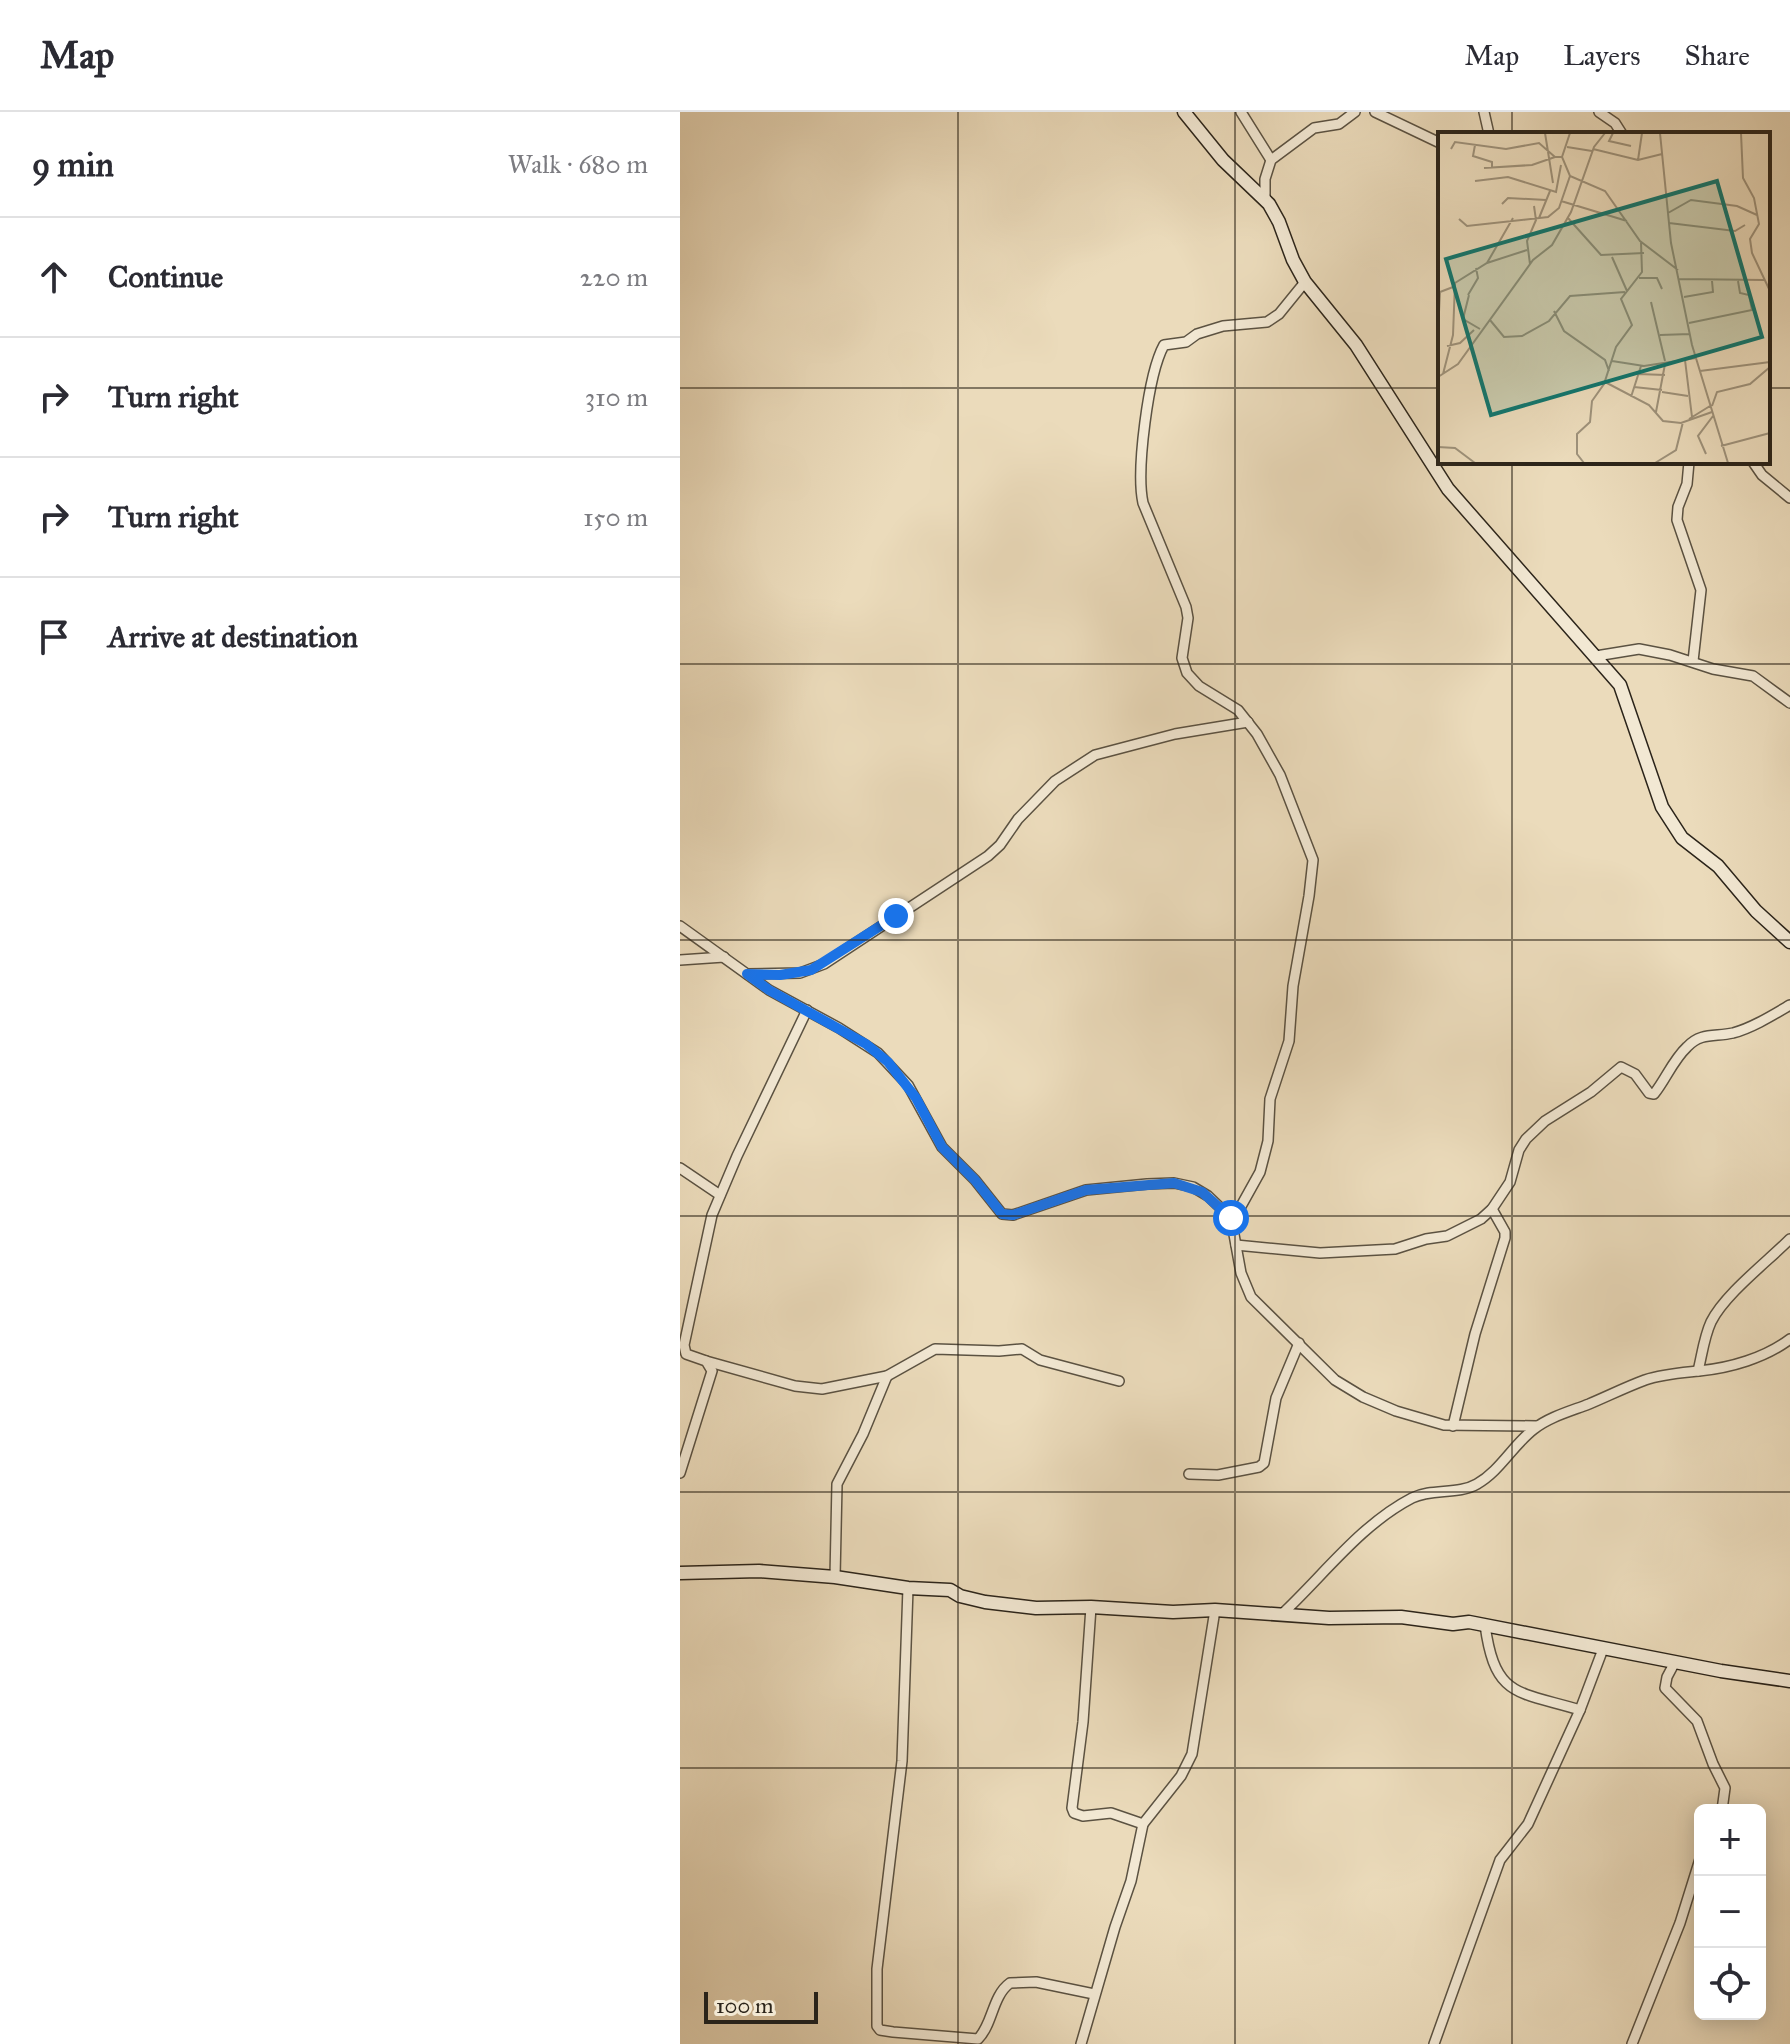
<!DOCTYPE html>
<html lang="en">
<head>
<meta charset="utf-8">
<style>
  :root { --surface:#fff; --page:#f2f2f3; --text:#2b2b33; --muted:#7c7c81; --line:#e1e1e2 }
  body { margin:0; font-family:"IM FELL Great Primer",serif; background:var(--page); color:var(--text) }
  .controls { position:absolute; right:24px; bottom:24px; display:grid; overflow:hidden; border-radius:12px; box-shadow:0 4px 20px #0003 }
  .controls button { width:72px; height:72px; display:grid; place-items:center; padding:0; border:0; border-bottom:2px solid var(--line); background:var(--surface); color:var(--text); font:40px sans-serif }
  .scale { position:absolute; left:24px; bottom:20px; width:114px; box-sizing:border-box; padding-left:8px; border:4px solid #2b241a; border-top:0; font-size:22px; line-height:28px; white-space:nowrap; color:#2b241a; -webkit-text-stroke:6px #f2e8d3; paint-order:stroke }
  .stop { position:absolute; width:24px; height:24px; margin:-18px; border:6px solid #1a73e8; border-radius:50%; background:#fff }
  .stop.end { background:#1a73e8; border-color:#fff; box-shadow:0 2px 8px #0008 }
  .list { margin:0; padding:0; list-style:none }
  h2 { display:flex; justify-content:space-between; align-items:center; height:104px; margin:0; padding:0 32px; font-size:34px }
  h2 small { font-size:26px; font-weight:400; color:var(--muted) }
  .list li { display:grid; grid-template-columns:52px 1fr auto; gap:24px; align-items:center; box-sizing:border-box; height:120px; padding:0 32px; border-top:2px solid var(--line) }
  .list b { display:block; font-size:30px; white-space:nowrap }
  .list em { font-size:26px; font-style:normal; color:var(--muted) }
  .icon { flex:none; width:44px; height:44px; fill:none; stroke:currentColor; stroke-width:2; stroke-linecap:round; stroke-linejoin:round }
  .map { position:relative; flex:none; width:1110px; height:1932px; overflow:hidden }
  header { display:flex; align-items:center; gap:48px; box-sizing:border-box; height:112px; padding:0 40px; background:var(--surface); border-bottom:2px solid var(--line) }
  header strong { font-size:38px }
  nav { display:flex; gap:44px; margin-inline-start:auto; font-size:28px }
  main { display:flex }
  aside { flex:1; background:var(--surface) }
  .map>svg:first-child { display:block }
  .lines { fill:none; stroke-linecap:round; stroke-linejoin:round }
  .street-casing { stroke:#5b5242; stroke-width:12 }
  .secondary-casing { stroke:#2b241a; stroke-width:15 }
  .street { stroke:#f2e8d3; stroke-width:9 }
  .secondary { stroke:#f2e8d3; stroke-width:12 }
  .route { stroke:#1a73e8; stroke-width:10 }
  .grid { fill:none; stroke:#2b241a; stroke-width:2; stroke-opacity:0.55 }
  .inset-road { fill:none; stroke:#9e927b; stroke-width:2 }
  .view { fill:#0f766e; fill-opacity:0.15; stroke:#0f766e; stroke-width:4 }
  .inset-edge { fill:none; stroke:#2b241a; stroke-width:4 }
</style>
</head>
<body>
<header>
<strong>Map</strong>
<nav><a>Map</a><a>Layers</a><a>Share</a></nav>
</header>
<main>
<aside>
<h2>9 min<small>Walk · 680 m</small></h2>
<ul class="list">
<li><svg class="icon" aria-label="ahead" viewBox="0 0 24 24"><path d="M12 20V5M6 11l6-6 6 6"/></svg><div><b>Continue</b></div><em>220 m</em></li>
<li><svg class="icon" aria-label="right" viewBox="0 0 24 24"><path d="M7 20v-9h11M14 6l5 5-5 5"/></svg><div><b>Turn right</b></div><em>310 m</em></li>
<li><svg class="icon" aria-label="right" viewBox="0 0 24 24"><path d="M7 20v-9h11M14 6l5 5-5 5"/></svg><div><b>Turn right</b></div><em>150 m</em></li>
<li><svg class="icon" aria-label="arrive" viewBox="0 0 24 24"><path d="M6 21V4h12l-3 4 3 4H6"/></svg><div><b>Arrive at destination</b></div></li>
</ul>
</aside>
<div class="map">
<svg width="1110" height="1932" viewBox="0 0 1110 1932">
  <rect width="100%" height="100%" fill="#ebdbbb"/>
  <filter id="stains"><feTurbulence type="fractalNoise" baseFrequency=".0025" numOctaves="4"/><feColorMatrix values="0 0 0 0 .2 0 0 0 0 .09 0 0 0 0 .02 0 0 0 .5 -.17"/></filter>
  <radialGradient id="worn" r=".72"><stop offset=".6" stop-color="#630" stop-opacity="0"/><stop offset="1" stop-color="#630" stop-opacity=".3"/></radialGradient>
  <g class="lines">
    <!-- street casing -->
    <g class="street-casing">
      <g id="street">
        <path d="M 561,0 L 591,48"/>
        <path d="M 695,0 L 760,31"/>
        <path d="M 804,0 L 809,22"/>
        <path d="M 919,0 L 935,11 L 942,22"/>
        <path d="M 585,88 L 585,67 L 591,48 L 634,16 L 659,12 L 675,0"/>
        <path d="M 1009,350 L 1007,372 L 998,395 L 997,408 L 1021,478 L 1013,549"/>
        <path d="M 1073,350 L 1082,363 L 1110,386"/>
        <path d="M 916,544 L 959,537 L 990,543 L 1033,557 L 1073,564 L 1110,591"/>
        <path d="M 0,814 L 89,878 L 159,916 L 198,941 L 228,973 L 262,1035 L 295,1068 L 322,1102 L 333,1103 L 406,1078 L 467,1072 L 494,1071 L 513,1075 L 528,1084 L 551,1106 L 561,1161 L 571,1185 L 655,1268 L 683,1285 L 716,1299 L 764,1313 L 857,1314"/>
        <path d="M 0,848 L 44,845"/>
        <path d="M 67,862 L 120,861 L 144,852 L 308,744 L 320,733 L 338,707 L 375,669 L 415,643 L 495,622 L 568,610"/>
        <path d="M 0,1056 L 40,1083"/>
        <path d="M 554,1113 L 560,1096 L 580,1060 L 588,1029 L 590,987 L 609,929 L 613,874 L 629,784 L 633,748 L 600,663 L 577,622 L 558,598 L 519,574 L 507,561 L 502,546 L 508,506 L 506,495 L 463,391 C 456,359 468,262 484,233 L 506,230 L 517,222 L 543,214 L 587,210 L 599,202 L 625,170"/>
        <path d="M 556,1133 L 640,1141 L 715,1137 L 746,1127 L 767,1124 L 801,1107 L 812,1097 L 830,1070 L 839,1038 L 846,1027 L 865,1009 L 911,980 L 941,955 L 955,962 L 969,981 L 974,982 C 986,967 993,948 1007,935 C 1021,920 1035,925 1053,921 C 1072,916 1093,903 1110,893"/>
        <path d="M 26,1249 L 115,1274 L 142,1277 L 207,1264 L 255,1237 L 319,1239 L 342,1237 L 360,1248 L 439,1269"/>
        <path d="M 1018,1259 C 1022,1243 1024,1225 1031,1210 C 1045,1182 1087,1150 1110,1127"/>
        <path d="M 773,1314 L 795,1222 L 825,1126 L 825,1120 L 812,1097"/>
        <path d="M 0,1361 L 32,1259 L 26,1249 L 6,1242 L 4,1233 L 32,1103 L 57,1044 L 127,898"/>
        <path d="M 509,1362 L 538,1363 L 579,1355 L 584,1351 L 596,1286 L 619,1231"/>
        <path d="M 155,1465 L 157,1372 L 183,1322 L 207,1264"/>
        <path d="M 228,1476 L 222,1649 L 197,1857 L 197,1914 L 200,1918 L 213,1920 L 298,1927 C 313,1912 312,1884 330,1871 L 356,1870 L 414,1882"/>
        <path d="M 411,1495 L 403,1610 L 392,1696 L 394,1701 L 403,1704 L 431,1701 L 463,1712"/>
        <path d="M 601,1503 C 643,1464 680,1413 732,1386 C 752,1376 778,1383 797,1372 C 820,1359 833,1333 854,1317 C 869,1305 891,1299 909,1292 C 928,1284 946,1275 965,1268 C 983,1262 1000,1261 1019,1259 C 1050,1256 1085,1246 1110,1227"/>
        <path d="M 805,1513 C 815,1586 837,1579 900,1598"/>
        <path d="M 995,1550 L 987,1565 L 985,1576 L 1017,1609 L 1033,1652 L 1045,1676 L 1042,1698"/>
        <path d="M 401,1932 L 435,1815 L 451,1769 L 463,1712 L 501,1664 L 512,1642 L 535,1498"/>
        <path d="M 754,1932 L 820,1748 L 848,1712 L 900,1598 L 923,1537"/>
        <path d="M 952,1932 L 1000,1811 L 1020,1747"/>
      </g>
    </g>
    <!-- secondary casing -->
    <g class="secondary-casing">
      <g id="secondary">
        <path d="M 504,0 L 543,48 L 589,92 L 599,110 L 613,148 L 625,170 L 676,233 L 768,377 L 940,573 L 982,695 L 1002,726 L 1038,754 L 1076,799 L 1110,830"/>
        <path d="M 0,1461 L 79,1459 L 155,1465 L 228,1476 L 270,1478 L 280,1484 L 305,1490 L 356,1496 L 411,1495 L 493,1500 L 535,1498 L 649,1506 L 721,1505 L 773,1512 L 789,1510 L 1041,1559 L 1110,1569"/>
      </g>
    </g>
    <!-- street -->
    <use href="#street" class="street"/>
    <!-- secondary -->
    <use href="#secondary" class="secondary"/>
  </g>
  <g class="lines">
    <!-- route -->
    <path class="route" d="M 216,804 L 131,858 L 100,863 L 67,862 L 89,878 L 186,932 L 208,950 L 236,986 L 262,1035 L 295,1068 L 322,1102 L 333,1103 L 406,1078 L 494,1071 L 522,1080 L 551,1106"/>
  </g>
  <!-- grid -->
  <path class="grid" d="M 278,0 L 278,1932M 555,0 L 555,1932M 832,0 L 832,22M 0,276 L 760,276M 1088,276 L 1110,276M 832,350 L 832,1932M 0,552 L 1110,552M 0,828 L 1110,828M 0,1104 L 1110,1104M 0,1380 L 1110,1380M 0,1656 L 1110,1656"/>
  <!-- overview -->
  <g transform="translate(758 20)">
    <rect width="332" height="332" fill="#ebdbbb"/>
    <path class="inset-road" d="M 107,1 L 115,51M 132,1 L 124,25 L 132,44 L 167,59 L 202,109 L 240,138M 175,1 L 171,9 L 193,14M 222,1 L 233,111 L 254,213 L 290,331M 303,1 L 305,46 L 316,66 L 321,92 L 312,107 L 314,121 L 332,159M 37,13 L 35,24 L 54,30 L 54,36M 129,15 L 154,19M 13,17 L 17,10 L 68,17 L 101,11 L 117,25 L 124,25M 155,17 L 200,28 L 224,22M 200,28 L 204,1M 46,36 L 94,33 L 117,25M 37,49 L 70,45 L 118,60 L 123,33M 123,69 L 189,89M 64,72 L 70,66 L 108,68M 230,81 L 253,68 L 299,74 L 319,83M 101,86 L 112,59M 130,86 L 163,123 L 206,121M 21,87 L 29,94 L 110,85 L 121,76 L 132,44M 231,91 L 297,99 L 307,93M 174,125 L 189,159M 49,131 L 75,86M 92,132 L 89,109 L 98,88 L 96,74M 201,146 L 219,146 L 224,157M 241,147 L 326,148M 30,163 L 40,146 L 38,136M 31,163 L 25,187 L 42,197M 246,165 L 275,160 L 274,149M 213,170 L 227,229M 116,179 L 126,199 L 167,228 L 171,239M 1,180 L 2,160 L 15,155M 52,188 L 66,205 L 84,204 L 111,189 L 132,164 L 187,160M 251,191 L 314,178 L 311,163 L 302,161 L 300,149M 222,203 L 252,202M 9,214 L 22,211 L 36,198M 247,228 L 254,285M 174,229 L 206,234 L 258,226M 262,239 L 332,230M 5,242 L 15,203 L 17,151 L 49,131 L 89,118M 200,242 L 227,243M 0,245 L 20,232 L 95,128 L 114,113 L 133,80 L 156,15 L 167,1M 167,250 L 211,273 L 225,289 L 243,291 L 274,280M 196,255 L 224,258M 224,260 L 250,264M 193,265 L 203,234M 332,266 L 332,296M 274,274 L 279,260 L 312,252 L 332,235M 218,280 L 227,232M 251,287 L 272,274M 283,314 L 332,301M 0,315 L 17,316 L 37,331M 268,322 L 260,304 L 275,284M 146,331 L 139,322 L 139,302 L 152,290 L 154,269 L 166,252 L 178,215 L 194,193 L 183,167 L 204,140 L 203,110M 217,331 L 238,318 L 245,290"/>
    <path class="view" d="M 279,49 L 324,205 L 53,283 L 8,127 Z"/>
    <rect width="332" height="332" class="inset-edge"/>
  </g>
  <rect width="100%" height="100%" filter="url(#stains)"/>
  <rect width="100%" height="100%" fill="url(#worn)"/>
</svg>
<div class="controls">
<button>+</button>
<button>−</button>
<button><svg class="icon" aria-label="locate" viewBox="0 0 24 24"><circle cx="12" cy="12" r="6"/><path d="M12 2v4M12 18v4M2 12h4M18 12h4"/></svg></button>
</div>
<div class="scale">100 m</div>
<div class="stop" style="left:551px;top:1106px"></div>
<div class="stop end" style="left:216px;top:804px"></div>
</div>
</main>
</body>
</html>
